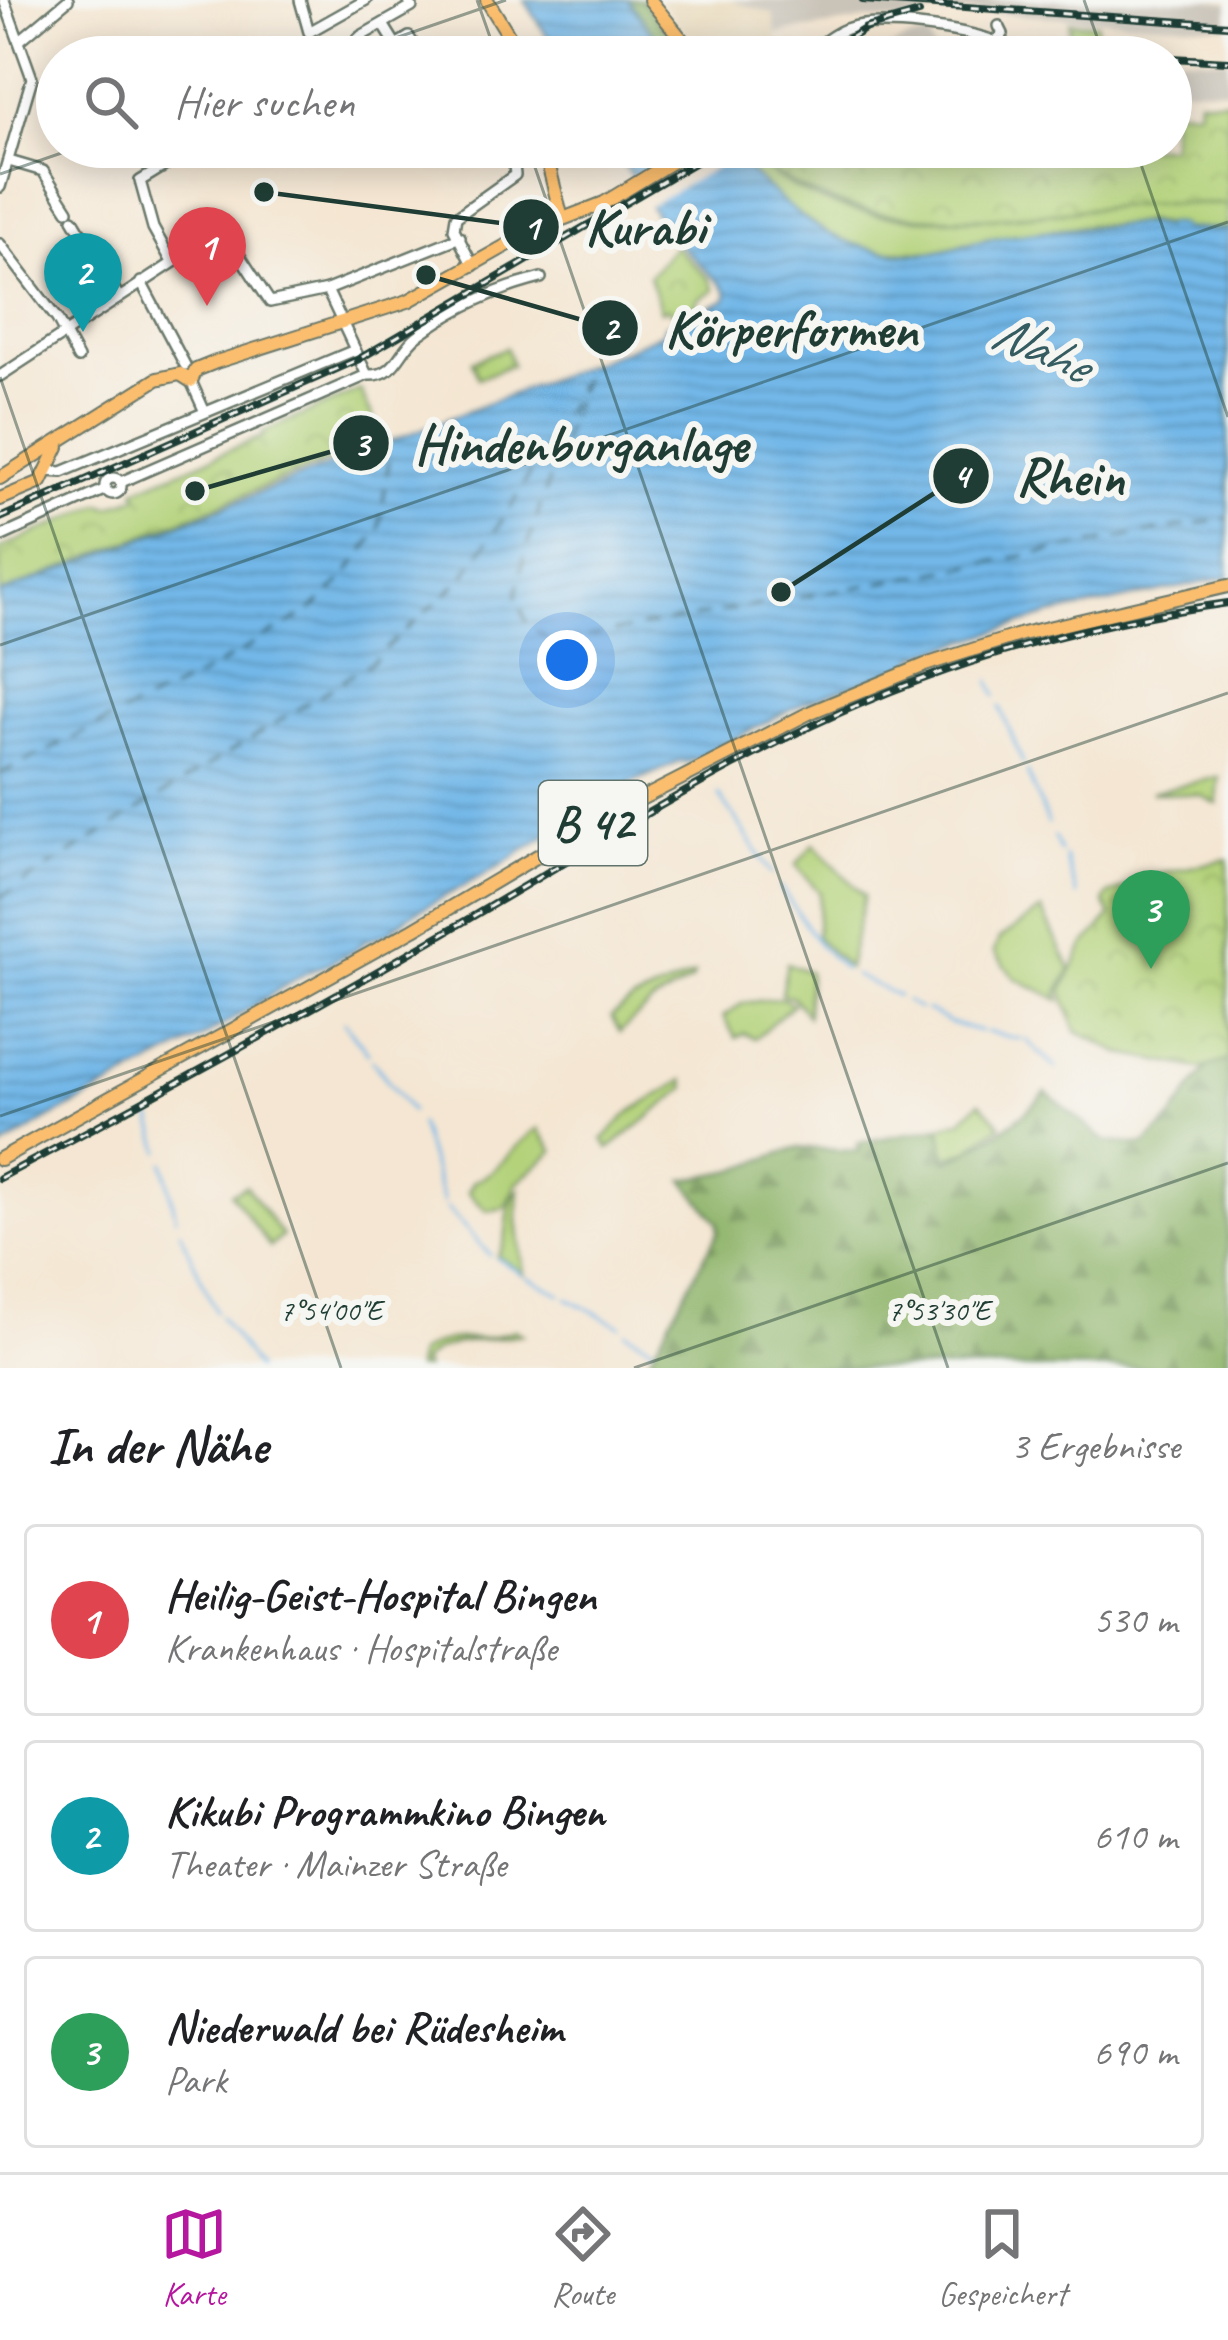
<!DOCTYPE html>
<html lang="de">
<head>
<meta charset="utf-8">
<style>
  :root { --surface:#fff; --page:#f2f2f2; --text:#202124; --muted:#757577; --line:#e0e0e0; --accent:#b5179e }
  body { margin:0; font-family:Caveat,sans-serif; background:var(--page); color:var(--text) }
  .you { position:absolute; left:567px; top:660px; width:42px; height:42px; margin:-30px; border:9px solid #fff; border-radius:50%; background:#1a73e8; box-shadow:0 0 0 18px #1a73e833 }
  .badge { display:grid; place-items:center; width:78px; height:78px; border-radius:50%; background:var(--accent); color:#fff; font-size:39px; font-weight:700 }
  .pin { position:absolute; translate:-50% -99px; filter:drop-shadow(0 3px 6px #0008) }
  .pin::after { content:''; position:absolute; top:63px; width:42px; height:36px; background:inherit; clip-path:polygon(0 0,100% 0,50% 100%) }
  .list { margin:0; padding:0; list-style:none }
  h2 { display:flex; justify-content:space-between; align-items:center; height:156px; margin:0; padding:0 48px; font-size:51px }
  h2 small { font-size:39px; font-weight:400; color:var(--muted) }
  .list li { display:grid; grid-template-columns:78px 1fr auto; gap:36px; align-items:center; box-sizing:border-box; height:192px; margin:0 24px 24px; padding:0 24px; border:3px solid var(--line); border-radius:12px }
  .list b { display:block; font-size:45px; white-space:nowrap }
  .list p { margin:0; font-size:39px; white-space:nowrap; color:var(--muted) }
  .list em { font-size:39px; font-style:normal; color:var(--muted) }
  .icon { flex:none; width:66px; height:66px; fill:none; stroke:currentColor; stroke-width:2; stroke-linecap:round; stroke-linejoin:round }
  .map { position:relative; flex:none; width:1228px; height:1368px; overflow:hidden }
  .search { position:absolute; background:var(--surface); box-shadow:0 6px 30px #0003; left:36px; right:36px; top:36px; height:132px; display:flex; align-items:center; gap:30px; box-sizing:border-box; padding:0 42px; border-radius:66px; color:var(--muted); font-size:45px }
  .sheet { height:804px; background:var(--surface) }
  nav { display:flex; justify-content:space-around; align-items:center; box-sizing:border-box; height:168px; border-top:3px solid var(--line); background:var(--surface); font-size:33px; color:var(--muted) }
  nav a { display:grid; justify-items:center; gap:6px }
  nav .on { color:var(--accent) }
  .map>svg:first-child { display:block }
  .built { fill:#e9d9ba }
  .industrial { fill:#c9c3b8 }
  .grass { fill:#b3d279; stroke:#698856; stroke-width:3 }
  .forest { fill:url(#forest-firs); stroke:#56784e; stroke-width:3 }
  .park { fill:url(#park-crowns); stroke:#698856; stroke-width:3 }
  .garden { fill:url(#garden-furrows); stroke:#698856; stroke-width:3 }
  .water { fill:url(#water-rules); stroke:#487a8e; stroke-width:3 }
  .pier { fill:#f4e6d2 }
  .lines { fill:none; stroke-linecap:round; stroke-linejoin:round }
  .stream { stroke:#72b7e8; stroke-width:3 }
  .ferry { stroke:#345c61; stroke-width:3; stroke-dasharray:15 12; stroke-linecap:butt }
  .minor-casing { stroke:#6a786b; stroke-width:14 }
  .major-casing { stroke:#6a786b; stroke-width:16 }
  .minor { stroke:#fff; stroke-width:9 }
  .major { stroke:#fbbe6e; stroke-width:12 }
  .rail-casing { stroke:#1f3d34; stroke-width:8 }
  .rail { stroke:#f6f6f2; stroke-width:3; stroke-dasharray:9; stroke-linecap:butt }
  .ticks { fill:none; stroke:#1f3d34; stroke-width:3; stroke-opacity:0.45 }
  .labels { text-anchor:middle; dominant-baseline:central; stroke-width:12; stroke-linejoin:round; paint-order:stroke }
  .shield { fill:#f6f6f2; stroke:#60746d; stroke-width:3 }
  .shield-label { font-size:48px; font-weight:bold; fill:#1f3d34 }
  .water-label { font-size:54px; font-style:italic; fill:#345c61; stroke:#f6f6f2 }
  .ticks-label { font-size:30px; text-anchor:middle; fill:#1f3d34; stroke:#f6f6f2; stroke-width:12; stroke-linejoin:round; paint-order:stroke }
  .leader { fill:none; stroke:#1f3d34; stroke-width:4.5 }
  .callout-dot { fill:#1f3d34; stroke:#f6f6f2; stroke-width:4.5 }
  .mark-label { font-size:36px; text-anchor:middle; font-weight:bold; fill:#fff }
  .callout-label { font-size:54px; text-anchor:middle; font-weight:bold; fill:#1f3d34; stroke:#f6f6f2; stroke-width:12; stroke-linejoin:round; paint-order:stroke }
</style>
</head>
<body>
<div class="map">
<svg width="1228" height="1368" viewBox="0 0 1228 1368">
  <defs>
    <pattern id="forest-firs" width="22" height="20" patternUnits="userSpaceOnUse" patternTransform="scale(3)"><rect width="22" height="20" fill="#8eb469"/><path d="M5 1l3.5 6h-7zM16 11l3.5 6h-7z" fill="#739457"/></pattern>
    <pattern id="park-crowns" width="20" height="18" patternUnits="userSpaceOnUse" patternTransform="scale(3)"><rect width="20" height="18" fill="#b3d279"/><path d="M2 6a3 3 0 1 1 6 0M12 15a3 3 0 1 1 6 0" fill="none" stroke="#9ab569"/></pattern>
    <pattern id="garden-furrows" width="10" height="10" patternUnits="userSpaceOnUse" patternTransform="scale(3)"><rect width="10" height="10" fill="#b3d279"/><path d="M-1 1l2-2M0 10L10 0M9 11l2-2" fill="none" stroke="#9ab569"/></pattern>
    <pattern id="water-rules" width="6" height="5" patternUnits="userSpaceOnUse" patternTransform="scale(3)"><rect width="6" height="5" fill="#72b7e8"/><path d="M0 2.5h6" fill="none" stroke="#5d96bd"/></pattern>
  </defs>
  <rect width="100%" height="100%" fill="#f6f6f2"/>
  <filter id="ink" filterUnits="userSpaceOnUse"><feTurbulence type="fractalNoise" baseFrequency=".00833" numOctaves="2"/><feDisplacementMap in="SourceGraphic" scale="24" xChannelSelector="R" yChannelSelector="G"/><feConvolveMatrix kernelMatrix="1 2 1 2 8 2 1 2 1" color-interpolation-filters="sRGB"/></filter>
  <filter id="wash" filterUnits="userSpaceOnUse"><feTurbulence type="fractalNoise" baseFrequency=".004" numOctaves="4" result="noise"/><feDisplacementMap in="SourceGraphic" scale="48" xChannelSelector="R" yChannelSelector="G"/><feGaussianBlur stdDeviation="2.7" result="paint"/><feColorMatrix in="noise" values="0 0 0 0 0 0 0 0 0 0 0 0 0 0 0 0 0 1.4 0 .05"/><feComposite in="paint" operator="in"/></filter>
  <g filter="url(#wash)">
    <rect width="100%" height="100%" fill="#f4e6d2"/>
    <!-- built -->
    <path class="built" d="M 659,0 L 729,0 L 773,14 L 777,43 L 757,57 L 704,57 Z"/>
    <!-- industrial -->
    <g class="industrial">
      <path d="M 729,0 L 1209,0 L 1228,3 L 1228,27 L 971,12 L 927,14 L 904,21 L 866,20 L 776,34 L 773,14 Z"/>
      <path d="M 929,35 L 935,53 L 1020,49 L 1228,59 L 1228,90 L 1171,87 L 1171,57 L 870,57 L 906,40 Z"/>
    </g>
    <!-- grass -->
    <g class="grass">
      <path d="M 1070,22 L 1097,24 L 1096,47 L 1069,45 Z"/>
      <path d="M 747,151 C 845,257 1028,210 1154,204 C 1179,203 1203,204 1228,204 L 1228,229 L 1182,229 L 1148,221 L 1120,226 L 1090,225 L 986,239 L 930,252 L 882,251 L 841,242 L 792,210 L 740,164 L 739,154 Z"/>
      <path d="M 1219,777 L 1217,804 L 1200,795 L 1151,792 Z"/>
      <path d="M 814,844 L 864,896 L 848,968 L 816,937 L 820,893 L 796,865 Z"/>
      <path d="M 1042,910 L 1071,969 L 1058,992 L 1060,1000 L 1015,978 L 994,952 L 999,939 Z"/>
      <path d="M 787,963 L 809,972 L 807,1016 L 793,997 L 781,994 Z"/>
      <path d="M 694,975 L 692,980 L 651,1004 L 620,1032 L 611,1017 L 633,1001 Z"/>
      <path d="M 782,998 L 793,1004 L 755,1038 L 744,1034 L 736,1038 L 723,1017 L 743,1003 Z"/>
      <path d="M 684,1080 L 686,1088 L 609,1149 L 603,1139 L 629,1113 Z"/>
      <path d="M 980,1102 L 1001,1125 L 967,1151 L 946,1157 L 940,1127 L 962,1120 Z"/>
      <path d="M 538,1129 L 554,1151 L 516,1184 L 505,1208 L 487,1211 L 468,1192 L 474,1181 C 501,1172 512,1144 538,1129 Z"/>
      <path d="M 246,1186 L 282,1236 L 270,1247 L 231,1193 Z"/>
      <path d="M 519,1189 L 517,1221 L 524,1274 L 497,1256 C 513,1236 501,1208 519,1189 Z"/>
      <path d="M 516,1330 L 522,1334 L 454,1344 L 436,1350 L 422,1362 L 425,1368 L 416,1368 L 418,1354 C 438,1339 454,1338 476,1339 C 487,1340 504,1332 516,1330 Z"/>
    </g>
    <!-- forest -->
    <g class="forest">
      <path d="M 628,0 L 642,0 L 686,57 L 670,57 Z"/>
      <path d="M 1228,942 L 1228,1368 L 644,1368 L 718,1232 L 718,1222 L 684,1180 L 735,1170 L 795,1148 L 860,1151 L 858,1143 L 940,1127 L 947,1161 C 978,1149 1024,1117 1046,1092 L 1106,1142 L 1145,1145 L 1172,1118 L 1207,1067 L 1120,1052 L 1076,1031 L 1080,1017 Z"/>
    </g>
    <!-- park -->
    <g class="park">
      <path d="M 1199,99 L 1228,100 L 1228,204 C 1203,205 1178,203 1154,204 C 1017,211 878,249 758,163 L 777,162 L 777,147 L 1171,147 L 1171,109 L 1198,110 Z"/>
      <path d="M 674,246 L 709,279 L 714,290 L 697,300 L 698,304 L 672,313 L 669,308 L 661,311 L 649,276 Z"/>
      <path d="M 360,390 L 379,431 L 329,449 L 332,459 L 0,594 L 0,549 L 101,504 L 110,507 L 138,496 L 136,489 L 264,436 L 263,432 Z"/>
      <path d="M 1228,859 L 1228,1060 L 1200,1069 L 1122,1054 L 1076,1030 L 1062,991 L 1084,946 L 1111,916 L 1104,902 L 1108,895 L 1167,872 Z"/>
    </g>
    <!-- garden -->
    <path class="garden" d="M 506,348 L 512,365 L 478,378 L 472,361 Z"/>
    <!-- water -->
    <g class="water">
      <path d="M 525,0 L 628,0 L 670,57 L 560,57 Z"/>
      <path d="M 613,147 L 729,147 C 743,169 762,183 781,200 C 824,238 876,260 934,252 C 953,249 970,242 989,239 C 1032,231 1075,228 1118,226 C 1136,225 1146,221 1163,227 L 1167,223 L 1180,225 L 1183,229 L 1228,229 L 1228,577 L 1050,615 L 918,655 L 908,666 L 805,702 L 689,762 L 679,762 L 617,789 L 503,864 L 407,917 L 388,933 L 366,940 L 354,951 L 300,976 L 209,1034 L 41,1123 L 0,1149 L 0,594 L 623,351 L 663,332 L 665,325 L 726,300 L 728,293 L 723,286 L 667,233 Z"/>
    </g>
    <!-- pier -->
    <path class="pier" d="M 684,147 L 705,147 L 696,154 L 709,147 L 735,147 L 739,154 L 645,208 L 628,180 Z"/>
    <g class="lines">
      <!-- stream -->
      <g class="stream">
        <path d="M 990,681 L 996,696"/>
        <path d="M 1000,707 L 1023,763"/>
        <path d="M 1027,772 L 1048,824"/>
        <path d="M 719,794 L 772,874"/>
        <path d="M 1054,837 L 1060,851"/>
        <path d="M 1065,857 L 1077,895"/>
        <path d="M 780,887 L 819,945 L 844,969"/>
        <path d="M 854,975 L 898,996"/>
        <path d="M 906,1001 L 919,1009"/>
        <path d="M 927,1010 L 950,1023 L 980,1031"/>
        <path d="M 344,1022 L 368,1053"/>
        <path d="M 986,1032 L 1020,1039"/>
        <path d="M 1026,1040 L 1056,1068"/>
        <path d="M 372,1060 L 411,1111"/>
        <path d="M 152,1118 L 161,1151"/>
        <path d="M 419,1124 L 443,1202"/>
        <path d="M 164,1163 L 176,1218"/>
        <path d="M 447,1208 L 490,1255"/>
        <path d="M 180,1231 L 216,1312"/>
        <path d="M 497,1258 L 522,1274"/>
        <path d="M 527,1277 L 560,1294"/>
        <path d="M 567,1298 L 621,1326"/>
        <path d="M 220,1317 L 256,1368"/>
        <path d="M 626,1332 L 652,1346"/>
      </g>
      <!-- ferry -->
      <g class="ferry">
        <path d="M 583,377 L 524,556 L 516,598 L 529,626 L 548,639 L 577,639 L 1228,518"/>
        <path d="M 0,774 L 200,676 L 310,611 L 344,579 L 379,530 L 390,454"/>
        <path d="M 0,898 L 372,662 L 463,578 L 511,507 L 580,383"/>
      </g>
    </g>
  </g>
  <g filter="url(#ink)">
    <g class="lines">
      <!-- minor casing -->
      <g class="minor-casing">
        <g id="minor">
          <path d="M 300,0 L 309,32 L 366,0"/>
          <path d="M 383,24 L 396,45 L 409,37 L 421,57"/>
          <path d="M 19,41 L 68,0"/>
          <path d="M 348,48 L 361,36 L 412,7 L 408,0"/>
          <path d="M 806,57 C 818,46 831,35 846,29 C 878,17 967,30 996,42 L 1003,34 L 999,26"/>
          <path d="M 9,161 L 43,171 L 68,210"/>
          <path d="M 0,187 L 32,78 L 4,0"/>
          <path d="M 73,219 L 119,297"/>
          <path d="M 0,244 L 57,319 L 78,358"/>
          <path d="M 172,262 L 153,228 L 140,181 L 189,151 L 188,147"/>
          <path d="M 473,266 L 454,229 L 456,217 L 515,175 L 512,147"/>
          <path d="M 141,282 L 185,365"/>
          <path d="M 327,290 L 367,375"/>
          <path d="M 0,376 L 223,230 L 270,302 L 327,290 L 460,237"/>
          <path d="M 191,381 L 204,410"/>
          <path d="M 46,471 L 62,472 L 355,350"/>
          <circle cx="113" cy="486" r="8"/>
          <path d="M 121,482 L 367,375 C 397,377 398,351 417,336 C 453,309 497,289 541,278"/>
          <path d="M 0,537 L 106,489"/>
        </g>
      </g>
      <!-- major casing -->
      <g class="major-casing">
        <g id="major">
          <path d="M 487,0 L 522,57"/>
          <path d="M 650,0 L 696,57"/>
          <path d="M 544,147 L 562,219"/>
          <path d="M 0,478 L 157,379 L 180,374 L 191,381 L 196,370 L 216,362 L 408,301 L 532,231 L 604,203 L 696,147"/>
          <path d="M 0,499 L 41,482 L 58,447"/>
          <path d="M 0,1159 L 414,929 L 590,825 L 811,712 L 925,665 L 1022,634 L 1228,586"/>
        </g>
      </g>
      <!-- minor -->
      <use href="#minor" class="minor"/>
      <!-- major -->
      <use href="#major" class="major"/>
      <!-- rail casing -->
      <g class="rail-casing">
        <g id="rail">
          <path d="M 863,0 L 1228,25"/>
          <path d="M 820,57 L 866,28 L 919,13"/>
          <path d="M 932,57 L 1011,51 L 1149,57"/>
          <path d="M 1171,58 L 1228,61"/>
          <path d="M 0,518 L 359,359 L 721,147"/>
          <path d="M 0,1178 C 150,1098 299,1017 446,932 C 567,862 685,786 811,726 C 942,664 1084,623 1228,603"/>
        </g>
      </g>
      <!-- rail -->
      <use href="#rail" class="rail"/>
    </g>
  </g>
  <!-- ticks -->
  <path class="ticks" d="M 477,0 L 497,57M 1084,0 L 1104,57M 340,57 L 506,0M 528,147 L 948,1368M 1135,147 L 1228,417M 0,174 L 79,147M 0,377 L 341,1368M 0,645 L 1228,222M 0,1116 L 1228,693M 634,1368 L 1228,1163"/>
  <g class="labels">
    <!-- shield labels -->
    <rect class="shield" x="539" y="781" width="108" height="84" rx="9"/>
    <g class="shield-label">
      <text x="593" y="823">B 42</text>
    </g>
    <!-- water labels -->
    <g class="water-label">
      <text transform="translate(1041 347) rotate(24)">Nahe</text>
    </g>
  </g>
  <g class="ticks-label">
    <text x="331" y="1320">7°54'00"E</text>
    <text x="939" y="1320">7°53'30"E</text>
  </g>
  <!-- callouts -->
  <path class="leader" d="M264 192L531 227M426 275L610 328M195 491L361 443M781 592L961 476"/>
  <g class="callout-dot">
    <circle cx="264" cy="192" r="12"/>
    <circle cx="426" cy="275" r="12"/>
    <circle cx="195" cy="491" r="12"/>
    <circle cx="781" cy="592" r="12"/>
    <circle cx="531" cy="227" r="30"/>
    <circle cx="610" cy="328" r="30"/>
    <circle cx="361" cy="443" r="30"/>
    <circle cx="961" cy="476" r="30"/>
  </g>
  <g class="mark-label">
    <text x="531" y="239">1</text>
    <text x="610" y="340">2</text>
    <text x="361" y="456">3</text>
    <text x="961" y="488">4</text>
  </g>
  <g class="callout-label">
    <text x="645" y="245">Kurabi</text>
    <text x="791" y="347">Körperformen</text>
    <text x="581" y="462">Hindenburganlage</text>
    <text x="1070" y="495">Rhein</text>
  </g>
</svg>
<div class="you"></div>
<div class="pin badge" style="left:207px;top:306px;background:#e0444e">1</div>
<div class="pin badge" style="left:83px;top:332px;background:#0f9aa8">2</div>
<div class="pin badge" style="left:1151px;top:969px;background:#2e9e5b">3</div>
<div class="search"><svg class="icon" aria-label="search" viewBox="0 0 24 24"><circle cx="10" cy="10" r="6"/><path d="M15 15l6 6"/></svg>Hier suchen</div>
</div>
<section class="sheet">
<h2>In der Nähe<small>3 Ergebnisse</small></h2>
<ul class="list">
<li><span class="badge" style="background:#e0444e">1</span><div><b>Heilig-Geist-Hospital Bingen</b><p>Krankenhaus · Hospitalstraße</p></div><em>530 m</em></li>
<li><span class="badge" style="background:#0f9aa8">2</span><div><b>Kikubi Programmkino Bingen</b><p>Theater · Mainzer Straße</p></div><em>610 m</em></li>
<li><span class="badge" style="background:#2e9e5b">3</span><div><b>Niederwald bei Rüdesheim</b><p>Park</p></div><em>690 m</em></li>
</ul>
</section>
<nav>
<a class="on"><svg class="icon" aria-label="map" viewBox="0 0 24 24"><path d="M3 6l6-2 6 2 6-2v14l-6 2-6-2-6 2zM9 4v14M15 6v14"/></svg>Karte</a>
<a><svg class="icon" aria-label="directions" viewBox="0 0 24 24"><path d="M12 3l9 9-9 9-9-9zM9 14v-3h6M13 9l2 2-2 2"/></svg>Route</a>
<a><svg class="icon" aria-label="saved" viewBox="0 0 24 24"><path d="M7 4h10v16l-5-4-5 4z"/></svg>Gespeichert</a>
</nav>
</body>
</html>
